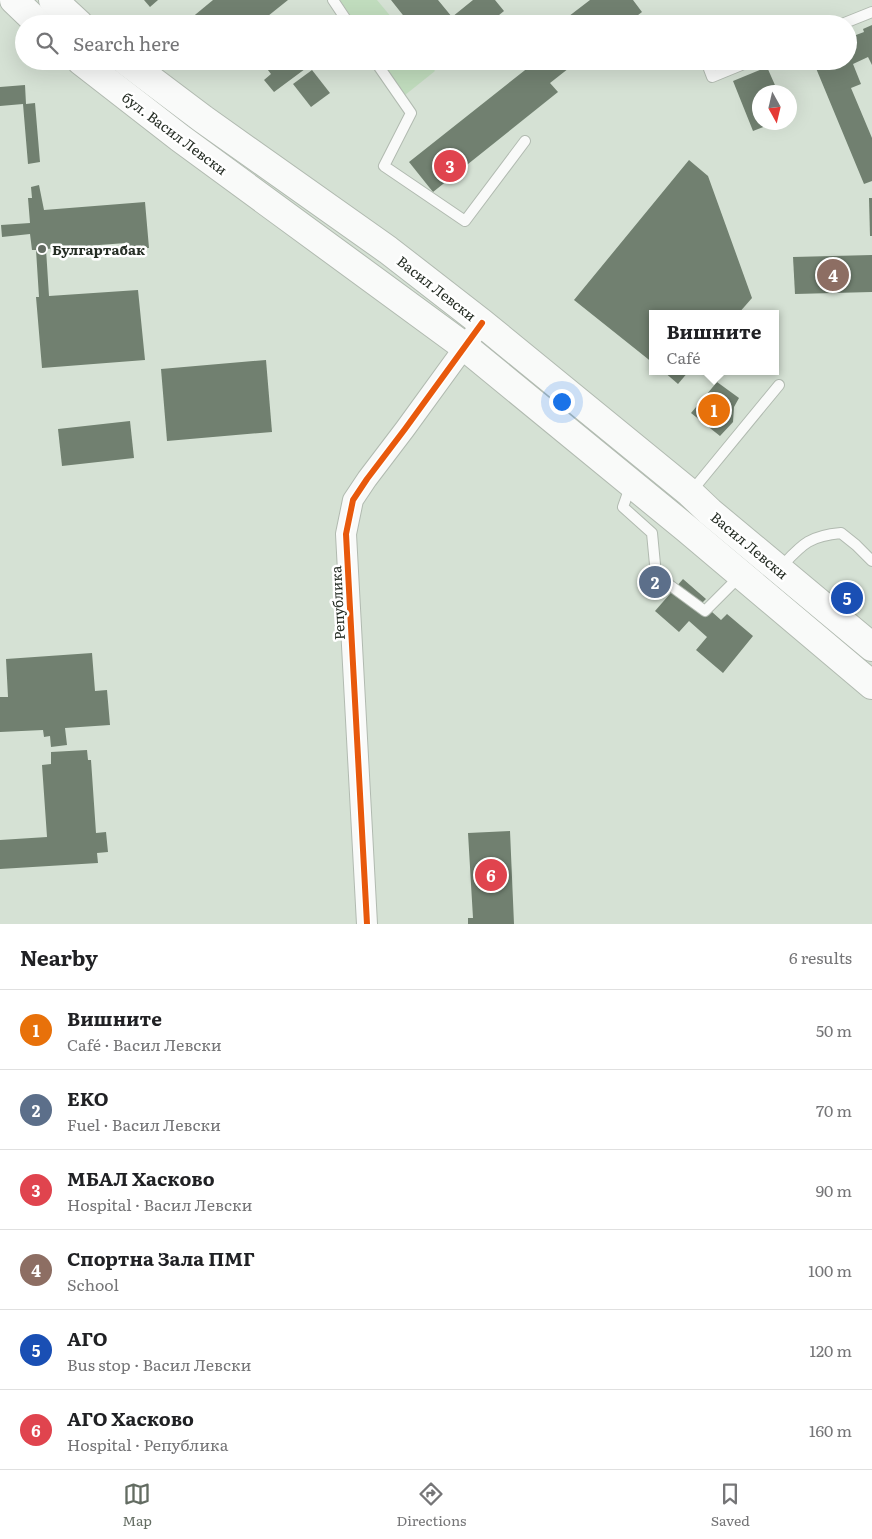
<!DOCTYPE html>
<html lang="en">
<head>
<meta charset="utf-8">
<style>
  :root { --surface:#fff; --page:#f2f2f2; --text:#202124; --muted:#757577; --line:#e0e0e0; --accent:#636c62 }
  body { margin:0; font-family:Literata,serif; background:var(--page); color:var(--text) }
  .compass { position:absolute; left:752px; top:85px; width:45px; height:45px; border-radius:50%; background:var(--surface); box-shadow:0 5px 20px #0002; rotate:172deg }
  .you { position:absolute; left:561px; top:401px; width:18px; height:18px; margin:-12px; border:4px solid #fff; border-radius:50%; background:#1a73e8; box-shadow:0 0 0 8px #1a73e833 }
  .badge { display:grid; place-items:center; width:32px; height:32px; border-radius:50%; background:var(--accent); color:#fff; font-size:16px; font-weight:700 }
  .pin { position:absolute; translate:-50% -50%; border:2px solid #fff; box-shadow:0 1px 5px #0006 }
  .popup { position:absolute; left:649px; top:310px; width:130px; height:65px; box-sizing:border-box; display:grid; place-content:center; border-radius:0px; background:var(--surface); filter:drop-shadow(0 1px 4px #0005); font-size:16px; white-space:nowrap; color:var(--muted) }
  .popup b { font-size:19px; color:var(--text) }
  .popup::after { content:''; position:absolute; left:50%; top:100%; margin-left:-10px; border:10px solid transparent; border-top-color:var(--surface) }
  .list { margin:0; padding:0; list-style:none }
  h2 { display:flex; justify-content:space-between; align-items:center; height:65px; margin:0; padding:0 20px; font-size:21px }
  h2 small { font-size:16px; font-weight:400; color:var(--muted) }
  .list li { display:grid; grid-template-columns:32px 1fr auto; gap:15px; align-items:center; box-sizing:border-box; height:80px; padding:0 20px; border-top:1px solid var(--line) }
  .list b { display:block; font-size:19px; white-space:nowrap }
  .list p { margin:0; font-size:16px; white-space:nowrap; color:var(--muted) }
  .list em { font-size:16px; font-style:normal; color:var(--muted) }
  .icon { flex:none; width:28px; height:28px; fill:none; stroke:currentColor; stroke-width:2; stroke-linecap:round; stroke-linejoin:round }
  .map { position:relative; flex:none; width:872px; height:924px; overflow:hidden }
  .search { position:absolute; background:var(--surface); box-shadow:0 5px 20px #0002; left:15px; right:15px; top:15px; height:55px; display:flex; align-items:center; gap:12px; box-sizing:border-box; padding:0 18px; border-radius:28px; color:var(--muted); font-size:19px }
  .sheet { height:545px; background:var(--surface) }
  nav { display:flex; justify-content:space-around; align-items:center; box-sizing:border-box; height:70px; border-top:1px solid var(--line); background:var(--surface); font-size:14px; color:var(--muted) }
  nav a { display:grid; justify-items:center; gap:2px }
  nav .on { color:var(--accent) }
  .map>svg:first-child { display:block }
  .green { fill:#c0dcbd }
  .building { fill:#718070 }
  .lines { fill:none; stroke-linecap:round; stroke-linejoin:round }
  .service-casing { stroke:#b1bab0; stroke-width:12 }
  .minor-casing { stroke:#b1bab0; stroke-width:22 }
  .secondary-casing { stroke:#b1bab0; stroke-width:30 }
  .service { stroke:#f9faf9; stroke-width:10 }
  .minor { stroke:#f9faf9; stroke-width:20 }
  .secondary { stroke:#f9faf9; stroke-width:28 }
  .cycleway-casing { stroke:#fff; stroke-width:9 }
  .cycleway { stroke:#e8590c; stroke-width:6 }
  .poi-dot { fill:#636c62; stroke:#fff; stroke-width:2 }
  .labels { text-anchor:middle; dominant-baseline:central; stroke-width:5; stroke-linejoin:round; paint-order:stroke }
  .street-label { font-size:14px; fill:#252d24; stroke:#fff }
  .poi-label { font-size:14px; font-weight:bold; fill:#252d24; stroke:#fff; text-anchor:start }
</style>
</head>
<body>
<div class="map">
<svg width="872" height="924" viewBox="0 0 872 924">
  <rect width="100%" height="100%" fill="#d5e1d4"/>
  <!-- green -->
  <g class="green">
    <path d="M 340,0 L 377,0 L 397,24 L 356,24 Z"/>
    <path d="M 382,61 L 427,61 L 435,71 L 405,95 Z"/>
  </g>
  <!-- building -->
  <g class="building">
    <path d="M 144,0 L 158,0 L 150,7 Z"/>
    <path d="M 213,0 L 288,0 L 258,24 L 184,24 Z"/>
    <path d="M 391,0 L 438,0 L 452,17 L 473,0 L 495,0 L 504,11 L 488,24 L 410,24 Z"/>
    <path d="M 590,0 L 633,0 L 642,12 L 629,22 L 630,24 L 553,24 L 552,23 L 557,19 L 560,23 Z"/>
    <path d="M 872,25 L 872,65 L 868,57 L 853,64 L 861,84 L 851,88 L 872,138 L 872,181 L 864,184 L 813,61 L 848,61 L 848,38 L 864,32 L 863,29 Z"/>
    <path d="M 192,61 L 210,61 L 199,70 Z"/>
    <path d="M 261,61 L 306,61 L 309,66 L 274,92 L 264,80 L 271,74 Z"/>
    <path d="M 533,61 L 578,61 L 550,83 L 558,92 L 433,192 L 409,162 L 534,63 Z"/>
    <path d="M 767,67 L 778,92 L 760,92 L 760,122 L 774,123 L 753,131 L 733,81 Z"/>
    <path d="M 312,70 L 330,93 L 311,107 L 293,84 Z"/>
    <path d="M 25,85 L 26,104 L 35,103 L 40,162 L 28,164 L 23,104 L 0,106 L 0,87 Z"/>
    <path d="M 689,160 L 708,176 L 752,298 L 738,314 L 653,314 L 653,363 L 574,300 Z"/>
    <path d="M 39,185 L 44,210 L 145,202 L 149,248 L 147,248 L 147,247 L 126,248 L 126,243 L 46,249 L 49,296 L 138,290 L 145,360 L 42,368 L 36,297 L 39,297 L 36,250 L 32,250 L 30,234 L 2,237 L 1,225 L 30,223 L 28,198 L 32,198 L 31,187 Z"/>
    <path d="M 869,198 L 872,198 L 872,236 L 870,236 Z"/>
    <path d="M 872,255 L 872,292 L 795,294 L 793,257 Z"/>
    <path d="M 266,360 L 272,432 L 167,441 L 161,369 Z"/>
    <path d="M 663,371 L 689,371 L 678,384 Z"/>
    <path d="M 714,371 L 726,371 L 717,382 L 710,377 Z"/>
    <path d="M 717,382 L 739,398 L 734,407 L 733,422 L 720,436 L 691,413 Z"/>
    <path d="M 130,421 L 134,458 L 62,466 L 58,429 Z"/>
    <path d="M 683,579 L 706,599 L 702,603 L 721,620 L 727,614 L 753,636 L 723,673 L 696,650 L 707,637 L 689,621 L 679,632 L 655,611 Z"/>
    <path d="M 92,653 L 95,691 L 107,690 L 110,725 L 65,728 L 67,745 L 51,747 L 50,736 L 44,737 L 43,730 L 0,732 L 0,697 L 8,697 L 6,659 Z"/>
    <path d="M 87,750 L 88,760 L 91,760 L 96,833 L 106,832 L 108,852 L 97,853 L 98,863 L 0,869 L 0,840 L 47,837 L 42,765 L 51,764 L 51,752 Z"/>
    <path d="M 510,831 L 514,924 L 468,924 L 468,918 L 473,918 L 468,833 Z"/>
  </g>
  <g class="lines">
    <!-- service casing -->
    <g class="service-casing">
      <g id="service">
        <path d="M 333,0 L 349,24"/>
        <path d="M 842,24 L 872,12"/>
        <path d="M 375,61 L 411,113 L 384,166 L 465,221 L 525,141"/>
        <path d="M 706,61 L 712,77 L 751,61"/>
        <path d="M 631,484 L 623,507 L 652,533 L 656,575 L 705,611 L 740,576"/>
        <path d="M 691,492 L 779,385"/>
        <path d="M 779,569 C 801,546 807,536 841,533 L 856,545 L 872,561"/>
      </g>
    </g>
    <!-- minor casing -->
    <g class="minor-casing">
      <path id="minor" d="M 367,924 L 346,534 L 353,500 L 367,479 L 405,429 L 482,323"/>
    </g>
    <!-- secondary casing -->
    <g class="secondary-casing">
      <g id="secondary">
        <path d="M 14,0 L 39,24"/>
        <path d="M 53,0 L 79,24"/>
        <path d="M 81,61 L 180,138 L 465,347 L 687,529 L 872,685"/>
        <path d="M 126,61 L 203,119 L 388,250 L 482,323 L 690,493 L 710,512 L 872,647"/>
      </g>
    </g>
    <!-- service -->
    <use href="#service" class="service"/>
    <!-- minor -->
    <use href="#minor" class="minor"/>
    <!-- secondary -->
    <use href="#secondary" class="secondary"/>
    <!-- cycleway casing -->
    <g class="cycleway-casing">
      <path id="cycleway" d="M 367,924 L 346,534 L 353,500 L 367,479 L 405,429 L 482,323"/>
    </g>
    <!-- cycleway -->
    <use href="#cycleway" class="cycleway"/>
  </g>
  <!-- markers -->
  <circle class="poi-dot" cx="42" cy="249" r="5"/>
  <g class="labels">
    <!-- street labels -->
    <g class="street-label">
      <text transform="translate(175 133) rotate(37)">бул. Васил Левски</text>
      <text transform="translate(437 288) rotate(38)">Васил Левски</text>
      <text transform="translate(750 545) rotate(40)">Васил Левски</text>
      <text transform="translate(337 603) rotate(-93)">Република</text>
    </g>
    <!-- poi labels -->
    <g class="poi-label">
      <text x="52" y="249">Булгартабак</text>
    </g>
  </g>
</svg>
<svg class="compass" viewBox="-18 -18 36 36"><path d="M0-13l5 13h-10z" fill="#e53935"/><path d="M0 13l5-13h-10z" fill="#757577"/></svg>
<div class="you"></div>
<div class="pin badge" style="left:714px;top:410px;background:#e8710a">1</div>
<div class="popup"><b>Вишните</b>Café</div>
<div class="pin badge" style="left:655px;top:582px;background:#5c6f8a">2</div>
<div class="pin badge" style="left:450px;top:166px;background:#e0444e">3</div>
<div class="pin badge" style="left:833px;top:275px;background:#8d6e63">4</div>
<div class="pin badge" style="left:847px;top:598px;background:#1a4fb4">5</div>
<div class="pin badge" style="left:491px;top:875px;background:#e0444e">6</div>
<div class="search"><svg class="icon" aria-label="search" viewBox="0 0 24 24"><circle cx="10" cy="10" r="6"/><path d="M15 15l6 6"/></svg>Search here</div>
</div>
<section class="sheet">
<h2>Nearby<small>6 results</small></h2>
<ul class="list">
<li><span class="badge" style="background:#e8710a">1</span><div><b>Вишните</b><p>Café · Васил Левски</p></div><em>50 m</em></li>
<li><span class="badge" style="background:#5c6f8a">2</span><div><b>EKO</b><p>Fuel · Васил Левски</p></div><em>70 m</em></li>
<li><span class="badge" style="background:#e0444e">3</span><div><b>МБАЛ Хасково</b><p>Hospital · Васил Левски</p></div><em>90 m</em></li>
<li><span class="badge" style="background:#8d6e63">4</span><div><b>Спортна Зала ПМГ</b><p>School</p></div><em>100 m</em></li>
<li><span class="badge" style="background:#1a4fb4">5</span><div><b>АГО</b><p>Bus stop · Васил Левски</p></div><em>120 m</em></li>
<li><span class="badge" style="background:#e0444e">6</span><div><b>АГО Хасково</b><p>Hospital · Република</p></div><em>160 m</em></li>
</ul>
</section>
<nav>
<a class="on"><svg class="icon" aria-label="map" viewBox="0 0 24 24"><path d="M3 6l6-2 6 2 6-2v14l-6 2-6-2-6 2zM9 4v14M15 6v14"/></svg>Map</a>
<a><svg class="icon" aria-label="directions" viewBox="0 0 24 24"><path d="M12 3l9 9-9 9-9-9zM9 14v-3h6M13 9l2 2-2 2"/></svg>Directions</a>
<a><svg class="icon" aria-label="saved" viewBox="0 0 24 24"><path d="M7 4h10v16l-5-4-5 4z"/></svg>Saved</a>
</nav>
</body>
</html>
